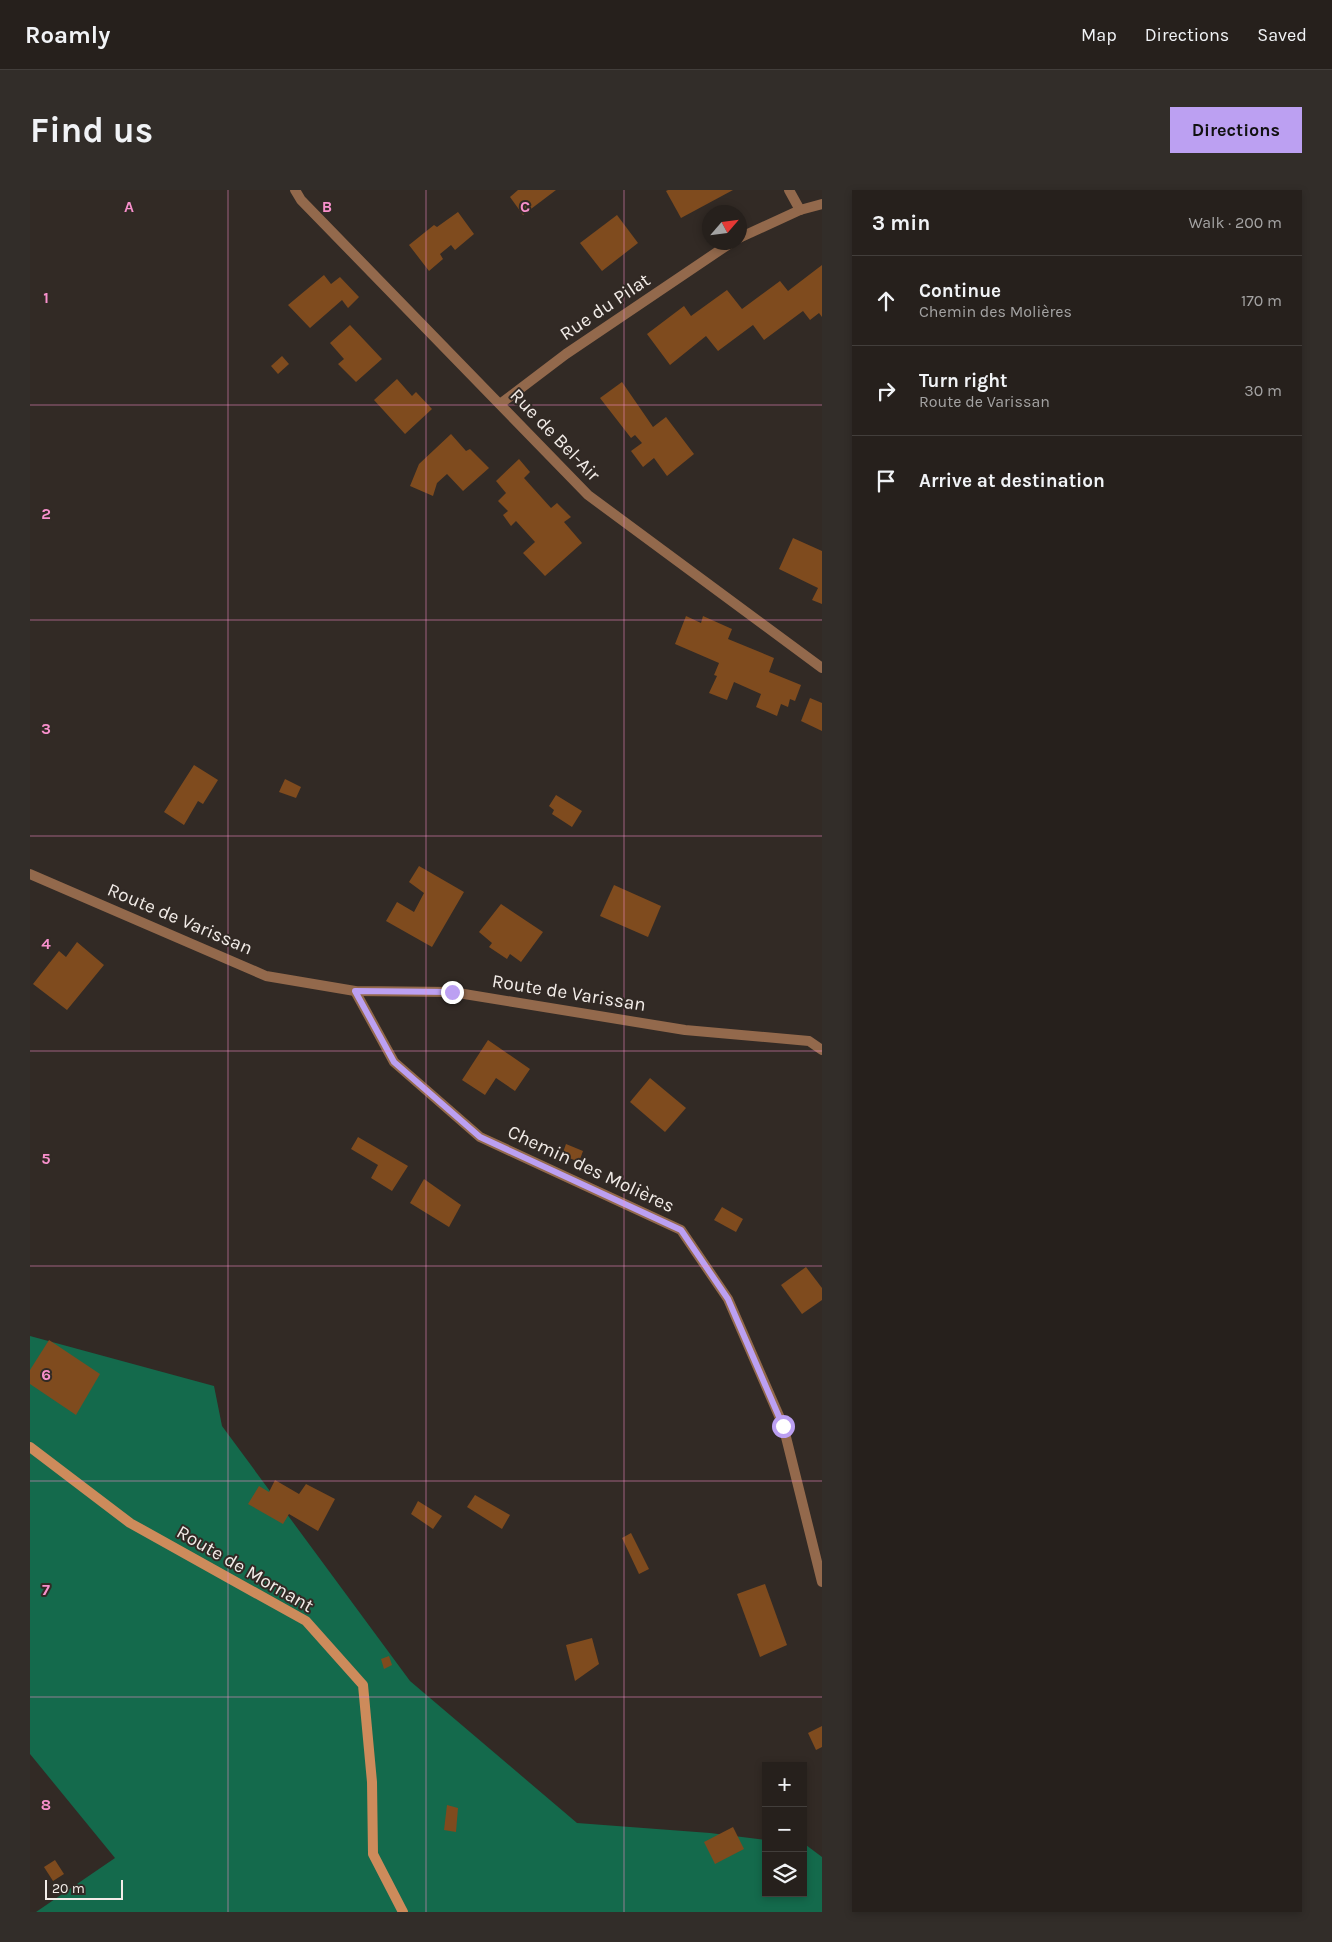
<!DOCTYPE html>
<html lang="en">
<head>
<meta charset="utf-8">
<style>
  :root { --surface:#26201c; --page:#322d29; --text:#f1f3f6; --muted:#a4a3a3; --line:#423e3b; --accent:#bca0f2 }
  body { margin:0; font-family:Karla,sans-serif; background:var(--page); color:var(--text) }
  .controls { position:absolute; right:15px; bottom:15px; display:grid; overflow:hidden; border-radius:0px; box-shadow:0 2px 8px #0003 }
  .controls button { width:45px; height:45px; display:grid; place-items:center; padding:0; border:0; border-bottom:1px solid var(--line); background:var(--surface); color:var(--text); font:25px sans-serif }
  .compass { position:absolute; left:672px; top:15px; width:45px; height:45px; border-radius:50%; background:var(--surface); box-shadow:0 2px 8px #0003; rotate:62deg }
  .scale { position:absolute; left:15px; bottom:12px; width:78px; box-sizing:border-box; padding-left:5px; border:2px solid #f2ece8; border-top:0; font-size:14px; line-height:18px; white-space:nowrap; color:#f2ece8; -webkit-text-stroke:4px #322a25; paint-order:stroke }
  .stop { position:absolute; width:15px; height:15px; margin:-11px; border:4px solid #bca0f2; border-radius:50%; background:#fff }
  .stop.end { background:#bca0f2; border-color:#fff; box-shadow:0 1px 5px #0008 }
  .list { margin:0; padding:0; list-style:none }
  h2 { display:flex; justify-content:space-between; align-items:center; height:65px; margin:0; padding:0 20px; font-size:21px }
  h2 small { font-size:16px; font-weight:400; color:var(--muted) }
  .list li { display:grid; grid-template-columns:32px 1fr auto; gap:15px; align-items:center; box-sizing:border-box; height:90px; padding:0 20px; border-top:1px solid var(--line) }
  .list b { display:block; font-size:19px; white-space:nowrap }
  .list p { margin:0; font-size:16px; white-space:nowrap; color:var(--muted) }
  .list em { font-size:16px; font-style:normal; color:var(--muted) }
  .icon { flex:none; width:28px; height:28px; fill:none; stroke:currentColor; stroke-width:2; stroke-linecap:round; stroke-linejoin:round }
  .map { position:relative; flex:none; width:792px; height:1722px; overflow:hidden; border-radius:0px }
  header { display:flex; align-items:center; gap:30px; box-sizing:border-box; height:70px; padding:0 25px; background:var(--surface); border-bottom:1px solid var(--line) }
  header strong { font-size:24px }
  nav { display:flex; gap:28px; margin-inline-start:auto; font-size:18px }
  .intro { display:flex; align-items:center; justify-content:space-between; box-sizing:border-box; height:120px; padding:0 30px }
  h1 { margin:0; font-size:35px }
  .button { padding:12px 22px; border-radius:0px; background:var(--accent); color:#111; font-size:18px; font-weight:700 }
  main { display:flex; gap:30px; padding:0 30px }
  aside { flex:1; background:var(--surface); border-radius:0px; box-shadow:0 2px 8px #0003 }
  .map>svg:first-child { display:block }
  .forest { fill:#146a4c }
  .building { fill:#7f4b1e }
  .lines { fill:none; stroke-linecap:round; stroke-linejoin:round }
  .minor { stroke:#93694c; stroke-width:10 }
  .secondary { stroke:#cd8b5b; stroke-width:10 }
  .route { stroke:#bca0f2; stroke-width:6 }
  .grid { fill:none; stroke:#f890cc; stroke-width:1; stroke-opacity:0.55 }
  .labels { text-anchor:middle; dominant-baseline:central; stroke-width:4; stroke-linejoin:round; paint-order:stroke }
  .street-label { font-size:19px; fill:#f2ece8; stroke:#322a25 }
  .grid-label { font-size:16px; text-anchor:middle; font-weight:bold; fill:#f890cc; stroke:#322a25; stroke-width:4; stroke-linejoin:round; paint-order:stroke }
</style>
</head>
<body>
<header>
<strong>Roamly</strong>
<nav><a>Map</a><a>Directions</a><a>Saved</a></nav>
</header>
<div class="intro"><h1>Find us</h1><a class="button">Directions</a></div>
<main>
<div class="map">
<svg width="792" height="1722" viewBox="0 0 792 1722">
  <rect width="100%" height="100%" fill="#322a25"/>
  <!-- forest -->
  <path class="forest" d="M 0,1146 L 184,1196 L 192,1236 L 380,1491 L 547,1633 L 680,1643 L 736,1650 L 736,1703 L 773,1703 L 773,1655 L 776,1655 L 792,1667 L 792,1722 L 6,1722 L 85,1668 L 0,1564 Z"/>
  <!-- building -->
  <g class="building">
    <path d="M 488,0 L 526,0 L 493,25 L 480,7 Z"/>
    <path d="M 638,0 L 703,0 L 651,28 L 636,1 Z"/>
    <path d="M 428,22 L 444,44 L 425,60 L 421,55 L 410,64 L 413,69 L 399,81 L 379,55 L 404,35 L 407,37 Z"/>
    <path d="M 587,25 L 608,53 L 572,81 L 550,53 Z"/>
    <path d="M 792,75 L 792,127 L 789,123 L 780,130 L 773,121 L 734,150 L 723,135 L 688,161 L 676,146 L 640,175 L 617,144 L 654,116 L 661,126 L 697,100 L 712,119 L 750,91 L 758,101 Z"/>
    <path d="M 294,85 L 301,94 L 310,87 L 329,107 L 318,118 L 312,110 L 280,138 L 258,115 Z"/>
    <path d="M 320,135 L 352,169 L 326,192 L 308,174 L 314,169 L 300,153 Z"/>
    <path d="M 252,166 L 259,174 L 248,184 L 241,176 Z"/>
    <path d="M 367,189 L 382,206 L 386,202 L 402,219 L 375,244 L 344,210 Z"/>
    <path d="M 592,192 L 623,237 L 636,227 L 664,264 L 637,286 L 624,268 L 613,277 L 601,261 L 612,253 L 605,245 L 601,248 L 570,208 Z"/>
    <path d="M 421,244 L 436,261 L 440,259 L 459,278 L 433,301 L 417,284 L 407,293 L 403,306 L 380,296 L 389,274 Z"/>
    <path d="M 489,269 L 500,282 L 494,288 L 521,318 L 527,313 L 541,327 L 534,332 L 552,353 L 515,386 L 493,363 L 505,352 L 486,331 L 481,336 L 473,325 L 478,321 L 468,311 L 476,303 L 466,291 Z"/>
    <path d="M 763,348 L 792,361 L 792,414 L 782,410 L 788,398 L 749,379 Z"/>
    <path d="M 656,426 L 671,433 L 673,426 L 702,439 L 698,449 L 744,468 L 739,482 L 771,495 L 765,511 L 760,509 L 758,517 L 751,514 L 747,526 L 726,517 L 731,504 L 704,492 L 697,510 L 679,503 L 687,486 L 684,485 L 689,473 L 645,454 Z"/>
    <path d="M 780,508 L 792,513 L 792,541 L 771,531 Z"/>
    <path d="M 164,575 L 188,590 L 173,614 L 168,611 L 154,635 L 134,622 Z"/>
    <path d="M 255,589 L 271,597 L 266,608 L 249,602 Z"/>
    <path d="M 526,605 L 552,621 L 542,637 L 522,624 L 524,620 L 519,616 Z"/>
    <path d="M 389,676 L 434,702 L 402,757 L 356,731 L 367,712 L 384,722 L 394,703 L 379,692 Z"/>
    <path d="M 584,695 L 631,716 L 618,747 L 570,726 Z"/>
    <path d="M 471,714 L 513,742 L 491,772 L 480,764 L 477,769 L 459,757 L 462,753 L 449,742 Z"/>
    <path d="M 47,752 L 74,775 L 37,820 L 3,794 L 29,761 L 36,767 Z"/>
    <path d="M 458,850 L 500,879 L 485,901 L 466,888 L 455,905 L 432,890 Z"/>
    <path d="M 620,888 L 656,918 L 635,942 L 600,912 Z"/>
    <path d="M 328,947 L 378,976 L 362,1001 L 341,988 L 348,975 L 321,959 Z"/>
    <path d="M 536,954 L 553,961 L 549,972 L 532,965 Z"/>
    <path d="M 394,989 L 431,1015 L 419,1037 L 380,1013 Z"/>
    <path d="M 692,1017 L 713,1029 L 706,1042 L 684,1030 Z"/>
    <path d="M 776,1077 L 792,1098 L 792,1110 L 772,1124 L 751,1095 Z"/>
    <path d="M 19,1150 L 70,1184 L 46,1225 L 0,1194 L 0,1180 Z"/>
    <path d="M 245,1290 L 269,1304 L 276,1294 L 305,1309 L 288,1341 L 259,1324 L 253,1334 L 218,1314 L 229,1296 L 239,1302 Z"/>
    <path d="M 445,1305 L 480,1325 L 472,1339 L 437,1317 Z"/>
    <path d="M 388,1311 L 412,1326 L 403,1339 L 381,1324 Z"/>
    <path d="M 601,1343 L 619,1379 L 609,1384 L 592,1348 Z"/>
    <path d="M 735,1394 L 757,1455 L 730,1467 L 707,1404 Z"/>
    <path d="M 562,1448 L 569,1474 L 545,1491 L 536,1455 Z"/>
    <path d="M 359,1466 L 362,1475 L 354,1479 L 351,1469 Z"/>
    <path d="M 792,1536 L 792,1557 L 786,1560 L 778,1543 Z"/>
    <path d="M 417,1615 L 428,1618 L 426,1642 L 414,1640 Z"/>
    <path d="M 703,1637 L 714,1659 L 685,1674 L 674,1652 Z"/>
    <path d="M 25,1670 L 34,1684 L 23,1691 L 14,1677 Z"/>
  </g>
  <g class="lines">
    <!-- minor -->
    <g class="minor">
      <path d="M 265,0 L 271,10 L 558,305 L 792,478"/>
      <path d="M 759,0 L 770,20"/>
      <path d="M 709,48 L 770,20 L 792,14"/>
      <path d="M 470,214 L 536,164 L 702,52"/>
      <path d="M 0,684 L 236,786 L 325,801 L 422,802 L 655,840 L 779,851 L 792,860"/>
      <path d="M 325,801 L 364,872 L 450,947 L 651,1040 L 698,1109 L 753,1235 L 792,1392"/>
    </g>
    <!-- secondary -->
    <path class="secondary" d="M 0,1257 L 100,1333 L 276,1431 L 333,1495 L 342,1592 L 343,1664 L 373,1722"/>
  </g>
  <g class="lines">
    <!-- route -->
    <path class="route" d="M 422,802 L 325,801 L 364,872 L 450,947 L 651,1040 L 698,1109 L 753,1236"/>
  </g>
  <!-- grid -->
  <path class="grid" d="M 198,0 L 198,1722M 396,0 L 396,1722M 594,0 L 594,1722M 0,215 L 792,215M 0,430 L 792,430M 0,646 L 792,646M 0,861 L 792,861M 0,1076 L 792,1076M 0,1291 L 792,1291M 0,1507 L 792,1507"/>
  <g class="labels">
    <!-- street labels -->
    <g class="street-label">
      <text transform="translate(575 117) rotate(-34)">Rue du Pilat</text>
      <text transform="translate(525 245) rotate(46)">Rue de Bel-Air</text>
      <text transform="translate(150 729) rotate(23)">Route de Varissan</text>
      <text transform="translate(539 803) rotate(9)">Route de Varissan</text>
      <text transform="translate(561 979) rotate(25)">Chemin des Molières</text>
      <text transform="translate(215 1379) rotate(30)">Route de Mornant</text>
    </g>
  </g>
  <g class="grid-label">
    <text x="99" y="22">A</text>
    <text x="297" y="22">B</text>
    <text x="495" y="22">C</text>
    <text x="16" y="113">1</text>
    <text x="16" y="329">2</text>
    <text x="16" y="544">3</text>
    <text x="16" y="759">4</text>
    <text x="16" y="974">5</text>
    <text x="16" y="1190">6</text>
    <text x="16" y="1405">7</text>
    <text x="16" y="1620">8</text>
  </g>
</svg>
<div class="controls">
<button>+</button>
<button>−</button>
<button><svg class="icon" aria-label="layers" viewBox="0 0 24 24"><path d="M12 4l9 5-9 5-9-5zM3 14l9 5 9-5"/></svg></button>
</div>
<svg class="compass" viewBox="-18 -18 36 36"><path d="M0-13l5 13h-10z" fill="#e53935"/><path d="M0 13l5-13h-10z" fill="#a4a3a3"/></svg>
<div class="scale">20 m</div>
<div class="stop" style="left:753px;top:1236px"></div>
<div class="stop end" style="left:422px;top:802px"></div>
</div>
<aside>
<h2>3 min<small>Walk · 200 m</small></h2>
<ul class="list">
<li><svg class="icon" aria-label="ahead" viewBox="0 0 24 24"><path d="M12 20V5M6 11l6-6 6 6"/></svg><div><b>Continue</b><p>Chemin des Molières</p></div><em>170 m</em></li>
<li><svg class="icon" aria-label="right" viewBox="0 0 24 24"><path d="M7 20v-9h11M14 6l5 5-5 5"/></svg><div><b>Turn right</b><p>Route de Varissan</p></div><em>30 m</em></li>
<li><svg class="icon" aria-label="arrive" viewBox="0 0 24 24"><path d="M6 21V4h12l-3 4 3 4H6"/></svg><div><b>Arrive at destination</b></div></li>
</ul>
</aside>
</main>
</body>
</html>
